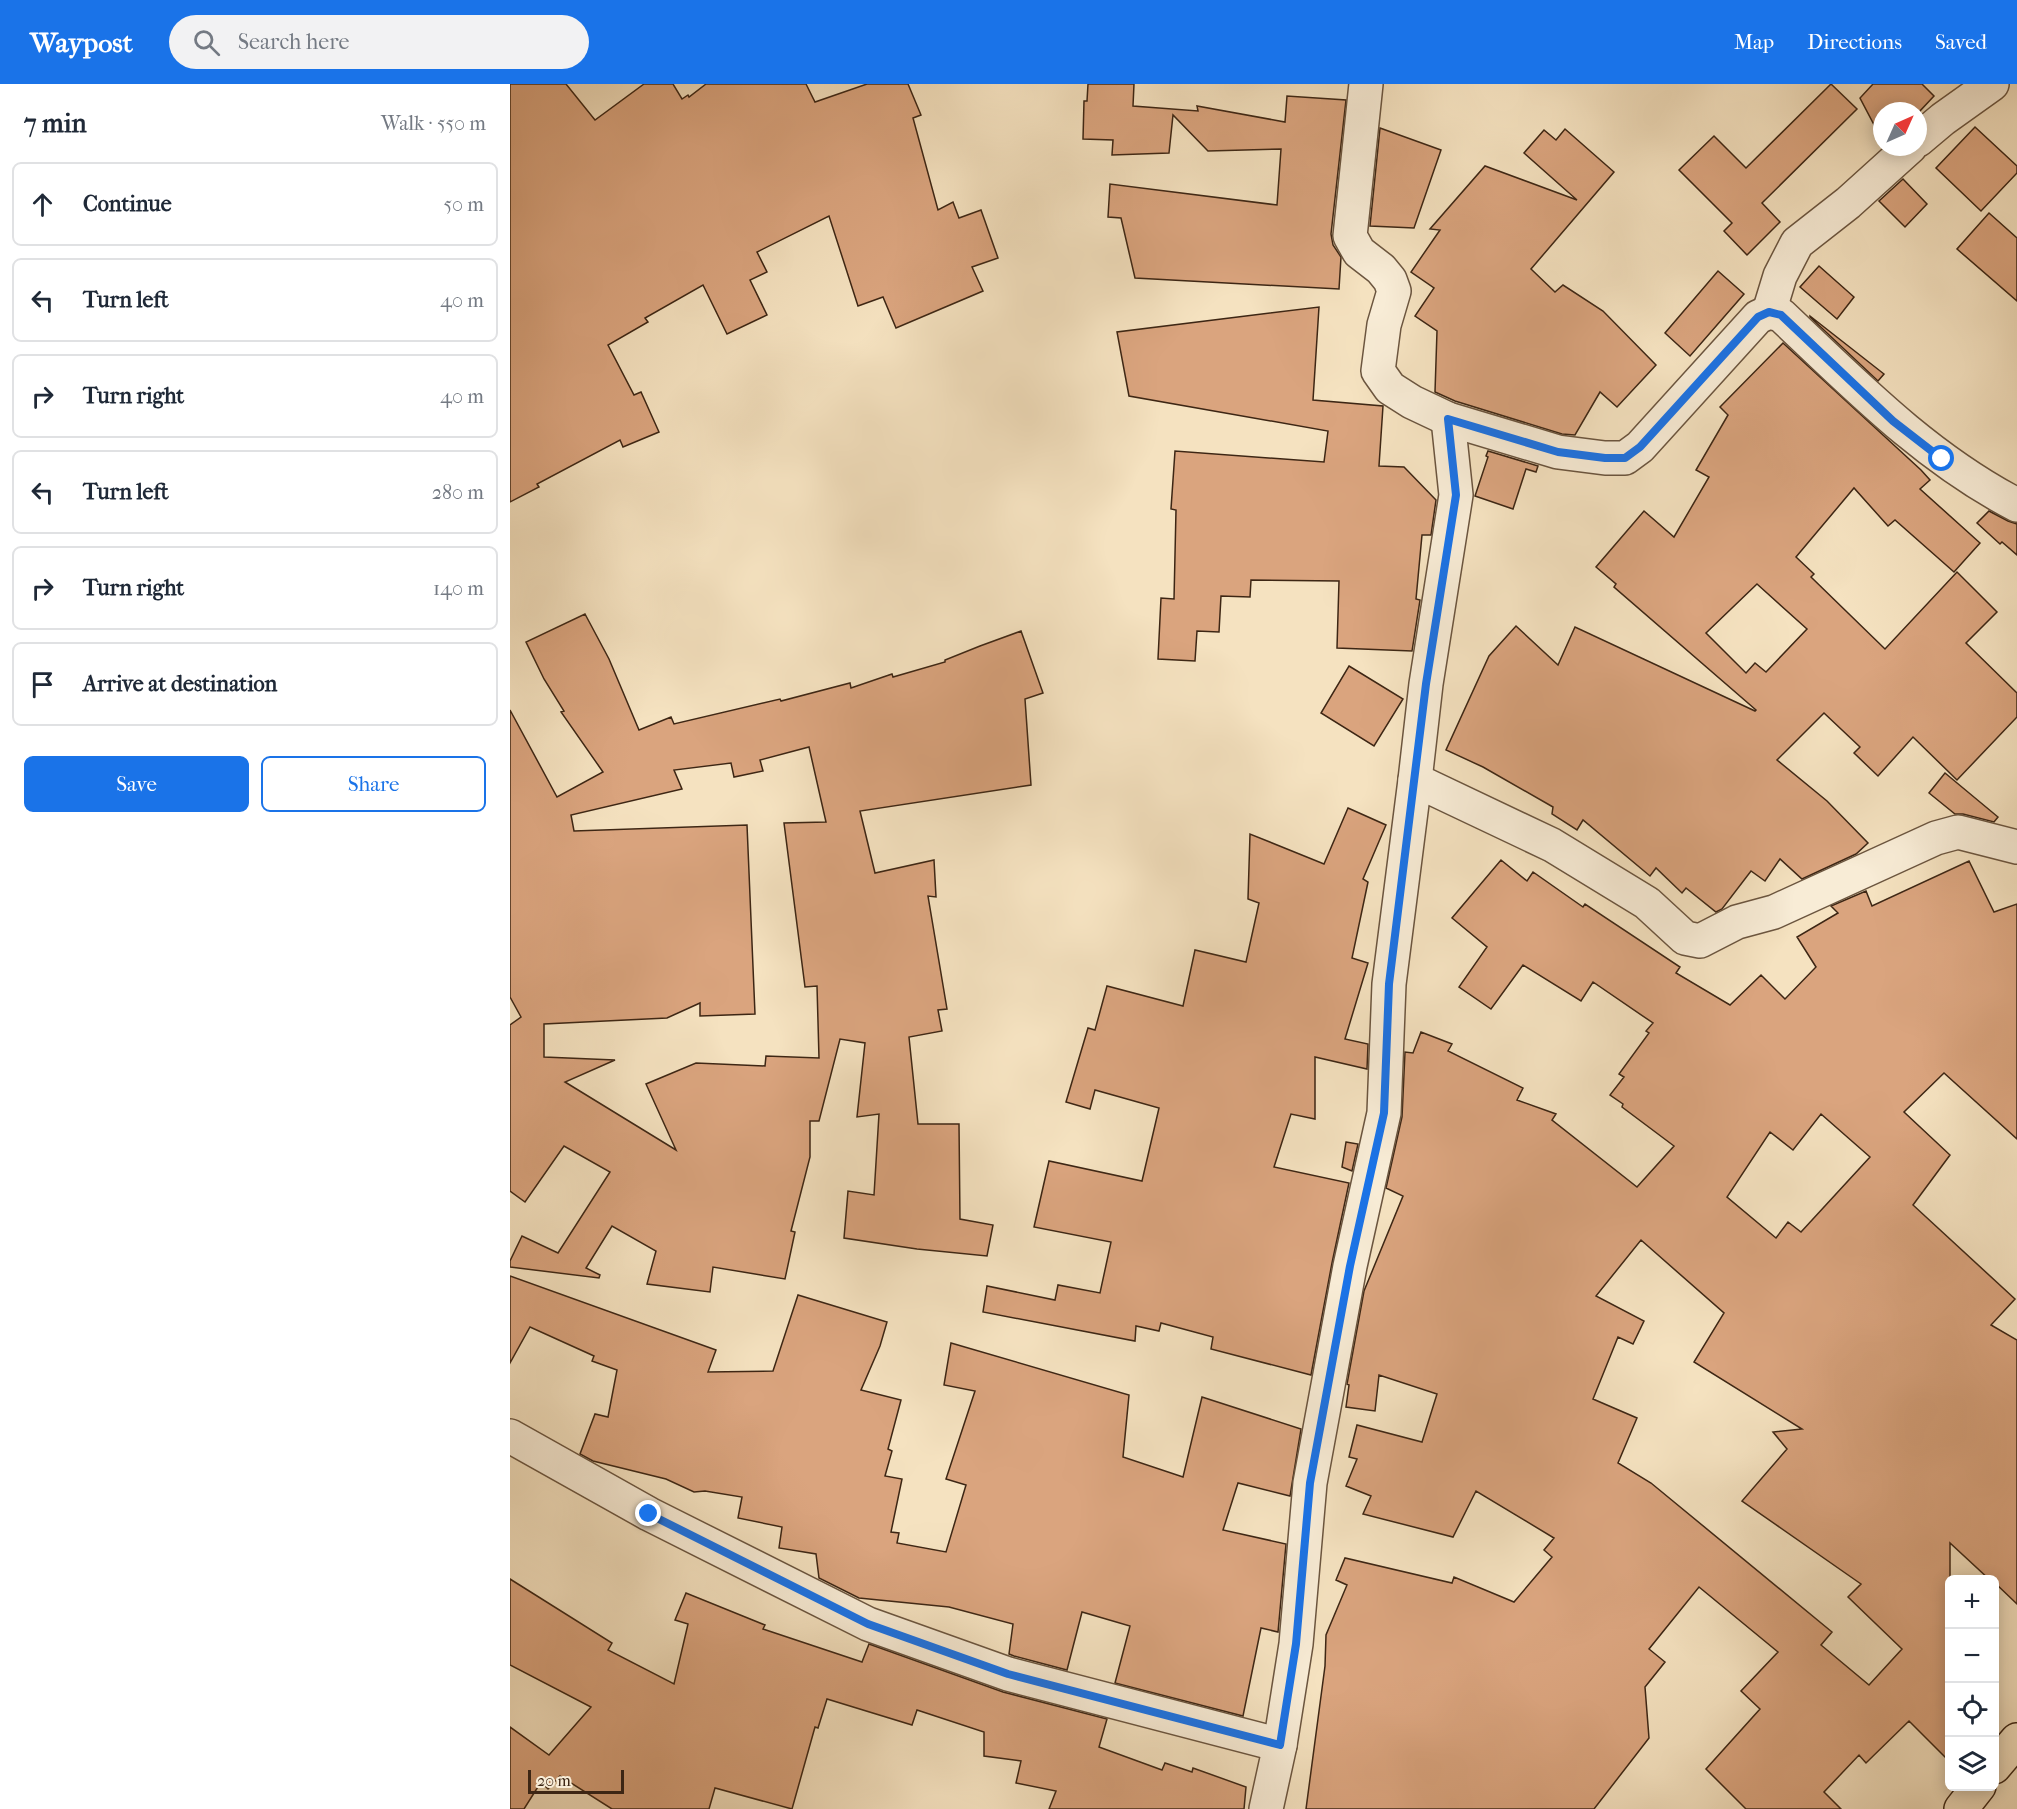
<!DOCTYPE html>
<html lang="en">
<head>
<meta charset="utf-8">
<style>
  :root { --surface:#fff; --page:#f2f2f3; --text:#1f2937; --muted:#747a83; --line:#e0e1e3; --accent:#1a73e8 }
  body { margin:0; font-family:"IM FELL French Canon",serif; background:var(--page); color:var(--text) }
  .controls { position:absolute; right:18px; bottom:18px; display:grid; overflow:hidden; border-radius:9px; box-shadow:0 3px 15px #0003 }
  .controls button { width:54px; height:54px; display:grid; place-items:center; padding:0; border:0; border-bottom:2px solid var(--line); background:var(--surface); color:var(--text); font:30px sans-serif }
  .compass { position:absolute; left:1363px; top:18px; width:54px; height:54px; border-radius:50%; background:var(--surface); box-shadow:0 3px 15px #0003; rotate:45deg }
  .scale { position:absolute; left:18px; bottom:15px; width:96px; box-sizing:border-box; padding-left:6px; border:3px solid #3d2614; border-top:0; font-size:16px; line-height:21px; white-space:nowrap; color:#3d2614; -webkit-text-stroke:4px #f8ecd6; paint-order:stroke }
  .stop { position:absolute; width:18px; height:18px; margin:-14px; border:4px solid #1a73e8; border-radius:50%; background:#fff }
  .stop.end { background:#1a73e8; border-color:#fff; box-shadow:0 2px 6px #0008 }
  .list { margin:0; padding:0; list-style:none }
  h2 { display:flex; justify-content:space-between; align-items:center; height:78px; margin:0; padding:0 24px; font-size:26px }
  h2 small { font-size:20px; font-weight:400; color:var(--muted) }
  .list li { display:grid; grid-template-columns:39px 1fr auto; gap:18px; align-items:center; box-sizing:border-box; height:84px; margin:0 12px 12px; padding:0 12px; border:2px solid var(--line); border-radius:9px }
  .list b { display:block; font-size:22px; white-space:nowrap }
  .list em { font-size:20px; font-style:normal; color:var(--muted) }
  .actions { display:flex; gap:12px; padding:18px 24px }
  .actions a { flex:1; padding:14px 0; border:2px solid var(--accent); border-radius:9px; text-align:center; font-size:21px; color:var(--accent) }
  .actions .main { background:var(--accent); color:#fff }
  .icon { flex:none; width:33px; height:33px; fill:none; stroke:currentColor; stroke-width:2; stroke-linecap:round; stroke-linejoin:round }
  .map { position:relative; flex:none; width:1507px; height:1725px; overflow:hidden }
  header { display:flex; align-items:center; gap:36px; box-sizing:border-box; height:84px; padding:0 30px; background:var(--accent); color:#fff }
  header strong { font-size:28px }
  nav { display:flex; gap:33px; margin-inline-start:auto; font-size:21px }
  .search { width:420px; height:54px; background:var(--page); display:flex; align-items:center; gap:15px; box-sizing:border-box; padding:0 21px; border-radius:33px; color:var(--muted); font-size:22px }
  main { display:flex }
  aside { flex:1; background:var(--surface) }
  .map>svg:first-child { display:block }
  .building { fill:#daa47e; stroke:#3d2614; stroke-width:1.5; fill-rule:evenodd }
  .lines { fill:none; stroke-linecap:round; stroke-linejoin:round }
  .minor-casing { stroke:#6b553f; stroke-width:36 }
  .major-casing { stroke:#3d2614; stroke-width:36 }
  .minor { stroke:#f8ecd6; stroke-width:33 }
  .major { stroke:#f5e2c0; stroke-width:33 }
  .route { stroke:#1a73e8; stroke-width:8 }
</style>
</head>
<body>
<header>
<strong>Waypost</strong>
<div class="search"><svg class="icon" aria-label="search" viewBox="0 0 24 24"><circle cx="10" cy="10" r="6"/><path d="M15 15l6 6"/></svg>Search here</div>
<nav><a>Map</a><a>Directions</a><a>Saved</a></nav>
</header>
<main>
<aside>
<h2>7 min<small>Walk · 550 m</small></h2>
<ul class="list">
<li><svg class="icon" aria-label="ahead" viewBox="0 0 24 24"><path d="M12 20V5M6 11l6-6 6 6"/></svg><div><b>Continue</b></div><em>50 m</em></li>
<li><svg class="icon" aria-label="left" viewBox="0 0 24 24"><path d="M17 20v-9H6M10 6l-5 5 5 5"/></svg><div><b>Turn left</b></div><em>40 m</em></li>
<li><svg class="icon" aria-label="right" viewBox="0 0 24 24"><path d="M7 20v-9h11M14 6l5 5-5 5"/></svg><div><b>Turn right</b></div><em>40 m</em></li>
<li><svg class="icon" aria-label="left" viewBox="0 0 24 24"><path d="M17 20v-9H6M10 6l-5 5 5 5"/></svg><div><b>Turn left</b></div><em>280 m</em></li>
<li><svg class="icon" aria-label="right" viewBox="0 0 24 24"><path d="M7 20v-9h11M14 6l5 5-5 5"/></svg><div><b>Turn right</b></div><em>140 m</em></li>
<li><svg class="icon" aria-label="arrive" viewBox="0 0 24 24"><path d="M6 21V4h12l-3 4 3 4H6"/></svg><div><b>Arrive at destination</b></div></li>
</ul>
<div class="actions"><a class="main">Save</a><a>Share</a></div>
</aside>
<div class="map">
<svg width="1507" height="1725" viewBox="0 0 1507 1725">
  <rect width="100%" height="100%" fill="#f5e2c0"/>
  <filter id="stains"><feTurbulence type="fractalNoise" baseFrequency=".00333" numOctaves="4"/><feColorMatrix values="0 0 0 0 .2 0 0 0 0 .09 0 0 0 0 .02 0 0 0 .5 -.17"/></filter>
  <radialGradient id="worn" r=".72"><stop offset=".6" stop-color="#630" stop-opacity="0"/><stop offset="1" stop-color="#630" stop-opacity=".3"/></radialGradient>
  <!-- building -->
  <g class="building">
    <path d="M 0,0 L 56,0 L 85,36 L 134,0 L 163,0 L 172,15 L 178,11 L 179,13 L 196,0 L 296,0 L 305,18 L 357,0 L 398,0 L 411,31 L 403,34 L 428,126 L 443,118 L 449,134 L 471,126 L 488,174 L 462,183 L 473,207 L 386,244 L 373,213 L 348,222 L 319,132 L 247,168 L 257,188 L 240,196 L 257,231 L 217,250 L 193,201 L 135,234 L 138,238 L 98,261 L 124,311 L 131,308 L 149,348 L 113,363 L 110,356 L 27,400 L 29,403 L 0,418 Z"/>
    <path d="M 578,0 L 624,0 L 623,22 L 688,27 L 687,22 L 775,38 L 777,12 L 836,16 L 821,150 L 823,161 L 831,173 L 829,205 L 625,194 L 611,134 L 598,133 L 600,100 L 767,121 L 771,65 L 698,67 L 663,31 L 659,69 L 602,71 L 603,56 L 573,55 L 574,17 L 577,17 Z"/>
    <path d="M 1321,0 L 1347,25 L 1252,119 L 1270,138 L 1237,171 L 1214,147 L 1222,139 L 1169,86 L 1204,52 L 1236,84 Z"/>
    <path d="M 1363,0 L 1412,0 L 1424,12 L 1408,29 L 1408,27 L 1372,27 L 1372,56 L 1350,14 Z"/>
    <path d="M 1465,43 L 1507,82 L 1507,89 L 1471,127 L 1426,84 Z"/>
    <path d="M 870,44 L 931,66 L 904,144 L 860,142 Z"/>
    <path d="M 1055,45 L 1104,88 L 1021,185 L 1045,208 L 1053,201 L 1093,227 L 1146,281 L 1107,323 L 1090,308 L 1065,351 L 1052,350 L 945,317 L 925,308 L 927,247 L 905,232 L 924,204 L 901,188 L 930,146 L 920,145 L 975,82 L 1067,116 L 1014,69 L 1034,46 L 1046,56 Z"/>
    <path d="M 1393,95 L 1417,120 L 1395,143 L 1369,117 Z"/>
    <path d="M 1479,129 L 1507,154 L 1507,217 L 1447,165 Z"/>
    <path d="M 1309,182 L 1344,213 L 1327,235 L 1290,203 Z"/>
    <path d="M 1208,187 L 1234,210 L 1180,272 L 1155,249 Z"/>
    <path d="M 809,223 L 803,316 L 873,322 L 869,382 L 894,383 L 926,416 L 921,451 L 912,451 L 906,515 L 910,516 L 902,567 L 827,564 L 829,497 L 741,496 L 740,513 L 711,512 L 709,548 L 687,547 L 685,577 L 648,575 L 651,514 L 664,515 L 666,426 L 661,425 L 665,367 L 814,378 L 818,347 L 619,312 L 607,248 Z"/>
    <path d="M 1300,232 L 1374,290 L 1368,297 L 1300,233 Z"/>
    <path d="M 1273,259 L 1411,386 L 1420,396 L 1410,405 L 1470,459 L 1444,488 L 1385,436 L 1378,442 L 1344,404 L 1286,473 L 1304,490 L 1301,493 L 1375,565 L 1447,488 L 1487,528 L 1456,559 L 1507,609 L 1507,633 L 1447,696 L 1403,653 L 1368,692 L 1344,669 L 1350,663 L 1314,629 L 1267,676 L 1317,717 L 1358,759 L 1346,770 L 1292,795 L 1270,775 L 1255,797 L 1241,787 L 1212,825 L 1206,828 L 1176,804 L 1172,809 L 1146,784 L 1140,792 L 1073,736 L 1067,746 L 1042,730 L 1043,723 L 973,683 L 936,666 L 979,572 L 1006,542 L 1048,581 L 1065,543 L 1245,627 L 1246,626 L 1104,503 L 1106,500 L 1086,483 L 1134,427 L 1164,453 L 1199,393 L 1186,386 L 1218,331 L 1210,323 ZM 1247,500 L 1297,545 L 1256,588 L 1245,579 L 1236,589 L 1196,549 Z"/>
    <path d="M 978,367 L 1028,382 L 1026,388 L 1016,385 L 1003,425 L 965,412 L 978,373 L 976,372 Z"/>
    <path d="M 1479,427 L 1498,437 L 1507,440 L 1507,471 L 1492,458 L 1490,460 L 1467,439 Z"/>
    <path d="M 75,530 L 99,575 L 129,646 L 161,633 L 164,640 L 270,615 L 271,617 L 340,599 L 341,604 L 382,590 L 383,593 L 435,578 L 435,576 L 470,562 L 511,547 L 533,609 L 515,615 L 521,701 L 350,727 L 365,789 L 424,776 L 426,813 L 418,812 L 437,925 L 428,926 L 432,947 L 399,953 L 408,1040 L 449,1040 L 450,1135 L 483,1141 L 477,1172 L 407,1165 L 334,1154 L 338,1107 L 364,1111 L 369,1030 L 347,1033 L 355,959 L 330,955 L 309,1037 L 300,1037 L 300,1073 L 281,1147 L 285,1148 L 275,1195 L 203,1183 L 200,1208 L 137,1200 L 146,1167 L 102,1142 L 76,1184 L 90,1191 L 89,1194 L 0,1183 L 0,1177 L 12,1152 L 48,1169 L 100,1088 L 54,1062 L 15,1118 L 0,1107 L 0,941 L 11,933 L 0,913 L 0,626 L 47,713 L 93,688 L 51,628 L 54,627 L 34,595 L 16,558 ZM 299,663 L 316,738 L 274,739 L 295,903 L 307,902 L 309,974 L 256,972 L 255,982 L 186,979 L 136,1000 L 166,1066 L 55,998 L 105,976 L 34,973 L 34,940 L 157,934 L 190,919 L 190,932 L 245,930 L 237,741 L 64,747 L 61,731 L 172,705 L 164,686 L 221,679 L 224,693 L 253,687 L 250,676 Z"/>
    <path d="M 839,582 L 893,615 L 864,662 L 811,629 Z"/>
    <path d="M 1435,689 L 1488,733 L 1484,738 L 1453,730 L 1445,730 L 1419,709 Z"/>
    <path d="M 838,724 L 876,741 L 853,795 L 858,798 L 842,874 L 858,879 L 835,955 L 858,960 L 857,985 L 805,973 L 805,1035 L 781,1030 L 764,1083 L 839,1099 L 822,1179 L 801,1291 L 701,1265 L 703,1253 L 651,1239 L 649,1247 L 626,1242 L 625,1257 L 473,1228 L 477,1202 L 545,1216 L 548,1201 L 590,1209 L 601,1158 L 524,1143 L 539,1077 L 632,1097 L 649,1024 L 585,1006 L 580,1025 L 556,1018 L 578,944 L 585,946 L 597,902 L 673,922 L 685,866 L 736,878 L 749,819 L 738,815 L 740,750 L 814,780 Z"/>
    <path d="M 991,776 L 1017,797 L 1023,788 L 1073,823 L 1075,820 L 1170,883 L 1166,889 L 1220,921 L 1251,891 L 1275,915 L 1306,883 L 1287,853 L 1328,829 L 1321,822 L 1356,807 L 1362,822 L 1459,777 L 1484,828 L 1507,820 L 1507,1055 L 1434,989 L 1394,1028 L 1440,1071 L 1403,1121 L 1505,1215 L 1481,1241 L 1507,1256 L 1507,1520 L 1485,1499 L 1485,1496 L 1480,1496 L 1440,1459 L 1440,1678 L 1399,1637 L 1356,1679 L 1349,1671 L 1314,1708 L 1331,1725 L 1236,1725 L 1196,1685 L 1250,1625 L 1231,1607 L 1268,1568 L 1189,1503 L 1139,1565 L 1155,1578 L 1135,1603 L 1139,1654 L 1084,1725 L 796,1725 L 815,1582 L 816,1551 L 837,1501 L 826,1496 L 835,1474 L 942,1499 L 944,1493 L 1004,1518 L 1042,1473 L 1034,1466 L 1044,1454 L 966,1407 L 943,1453 L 853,1430 L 861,1412 L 836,1402 L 847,1375 L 839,1373 L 847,1341 L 912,1358 L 927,1310 L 869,1291 L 865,1327 L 836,1323 L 839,1301 L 837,1300 L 854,1207 L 893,1112 L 876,1104 L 892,1033 L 895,968 L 903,969 L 911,948 L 942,960 L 938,967 L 1013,1004 L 1007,1016 L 1046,1030 L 1042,1036 L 1127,1103 L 1164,1062 L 1112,1023 L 1113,1020 L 1100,1011 L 1114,993 L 1109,990 L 1139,949 L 1136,947 L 1143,939 L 1083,898 L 1071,917 L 1013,881 L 981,925 L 949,903 L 977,863 L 942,834 ZM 1311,1030 L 1360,1073 L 1291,1148 L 1278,1138 L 1266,1154 L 1217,1113 L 1260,1048 L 1283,1066 ZM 1131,1156 L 1214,1229 L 1184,1278 L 1292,1345 L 1263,1348 L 1277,1365 L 1232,1417 L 1351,1500 L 1338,1513 L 1392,1565 L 1359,1601 L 1311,1561 L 1322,1548 L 1141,1399 L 1108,1379 L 1127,1334 L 1083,1315 L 1108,1253 L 1123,1260 L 1134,1237 L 1086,1212 Z"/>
    <path d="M 836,1058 L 848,1060 L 842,1087 L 832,1083 Z"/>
    <path d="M 0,1192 L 206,1266 L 198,1288 L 263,1287 L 288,1211 L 377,1238 L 370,1262 L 351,1306 L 391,1316 L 378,1365 L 382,1367 L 375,1392 L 392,1395 L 381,1448 L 389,1449 L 387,1459 L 436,1468 L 456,1401 L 436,1395 L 465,1307 L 434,1301 L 441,1259 L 619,1311 L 613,1373 L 673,1393 L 692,1313 L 791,1345 L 780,1412 L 728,1399 L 713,1446 L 776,1460 L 768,1548 L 751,1544 L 733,1632 L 605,1599 L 620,1542 L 572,1528 L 557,1586 L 504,1572 L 499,1570 L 503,1540 L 439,1523 L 349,1514 L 309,1494 L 306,1470 L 269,1464 L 272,1443 L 228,1434 L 232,1413 L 195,1407 L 184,1408 L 156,1395 L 83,1377 L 70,1370 L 85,1330 L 98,1333 L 107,1286 L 82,1277 L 84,1272 L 20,1243 L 0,1279 Z"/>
    <path d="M 0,1495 L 102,1559 L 98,1566 L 164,1600 L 178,1540 L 165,1536 L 176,1509 L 255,1541 L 253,1545 L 352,1578 L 359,1560 L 493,1608 L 597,1635 L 589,1663 L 652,1686 L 655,1679 L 682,1688 L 683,1684 L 736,1703 L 734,1725 L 539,1725 L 546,1707 L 506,1699 L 511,1677 L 474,1672 L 474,1648 L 407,1626 L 402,1641 L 317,1615 L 308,1644 L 305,1643 L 282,1725 L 205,1704 L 199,1725 L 102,1725 L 50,1692 L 38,1705 L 31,1698 L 14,1725 L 0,1725 L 0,1643 L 39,1671 L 81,1623 L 0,1581 Z"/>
  </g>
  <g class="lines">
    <!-- minor casing -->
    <g class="minor-casing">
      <g id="minor">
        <path d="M 856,0 L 840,152 L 849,168 L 871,185 L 880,196 L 884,207 L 874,241 L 868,287 L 880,304 L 902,318 L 938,335 L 1048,368 L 1095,374 L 1115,374 L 1130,363 L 1248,233 L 1259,228 L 1271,231 C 1345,301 1416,374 1507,421"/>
        <path d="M 1408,56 L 1433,35 L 1482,0"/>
        <path d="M 1259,228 L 1270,192 L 1287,159 L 1338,119 L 1400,63"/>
        <path d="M 905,696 L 916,600 L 946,411 L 938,335"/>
        <path d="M 0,1352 L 139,1430 L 358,1540 L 498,1590 L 770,1661 L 756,1725"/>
        <path d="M 770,1661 L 786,1560 L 800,1399 L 840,1182 L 874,1029 L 879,900 L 905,696 L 1042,761 L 1137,819 L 1175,854 L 1190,857 L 1227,838 L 1264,828 L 1426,754 L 1448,748 L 1507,763"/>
      </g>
    </g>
    <!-- major casing -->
    <g class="major-casing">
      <g id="major">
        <path d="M 1484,1683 L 1507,1656"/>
        <path d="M 1451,1725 L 1469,1702"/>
      </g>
    </g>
    <!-- minor -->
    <use href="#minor" class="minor"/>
    <!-- major -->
    <use href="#major" class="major"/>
  </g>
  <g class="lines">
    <!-- route -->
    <path class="route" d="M 139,1430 L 358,1540 L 498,1590 L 770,1661 L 786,1560 L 800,1399 L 840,1182 L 874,1029 L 879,900 L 916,600 L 946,411 L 938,335 L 1048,368 L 1095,374 L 1115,374 L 1130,363 L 1248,233 L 1259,228 L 1271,231 L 1383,337 L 1432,375"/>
  </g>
  <rect width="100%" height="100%" filter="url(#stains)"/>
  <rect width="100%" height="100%" fill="url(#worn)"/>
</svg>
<div class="controls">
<button>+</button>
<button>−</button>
<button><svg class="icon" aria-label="locate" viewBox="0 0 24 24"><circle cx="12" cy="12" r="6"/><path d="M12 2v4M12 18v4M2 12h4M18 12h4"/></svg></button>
<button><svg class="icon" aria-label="layers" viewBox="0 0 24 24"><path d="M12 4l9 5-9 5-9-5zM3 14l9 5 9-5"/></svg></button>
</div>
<svg class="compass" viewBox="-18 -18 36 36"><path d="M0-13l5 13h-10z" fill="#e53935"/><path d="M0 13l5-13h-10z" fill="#747a83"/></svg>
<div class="scale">20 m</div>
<div class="stop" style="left:1432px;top:375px"></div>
<div class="stop end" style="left:139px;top:1430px"></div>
</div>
</main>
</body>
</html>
